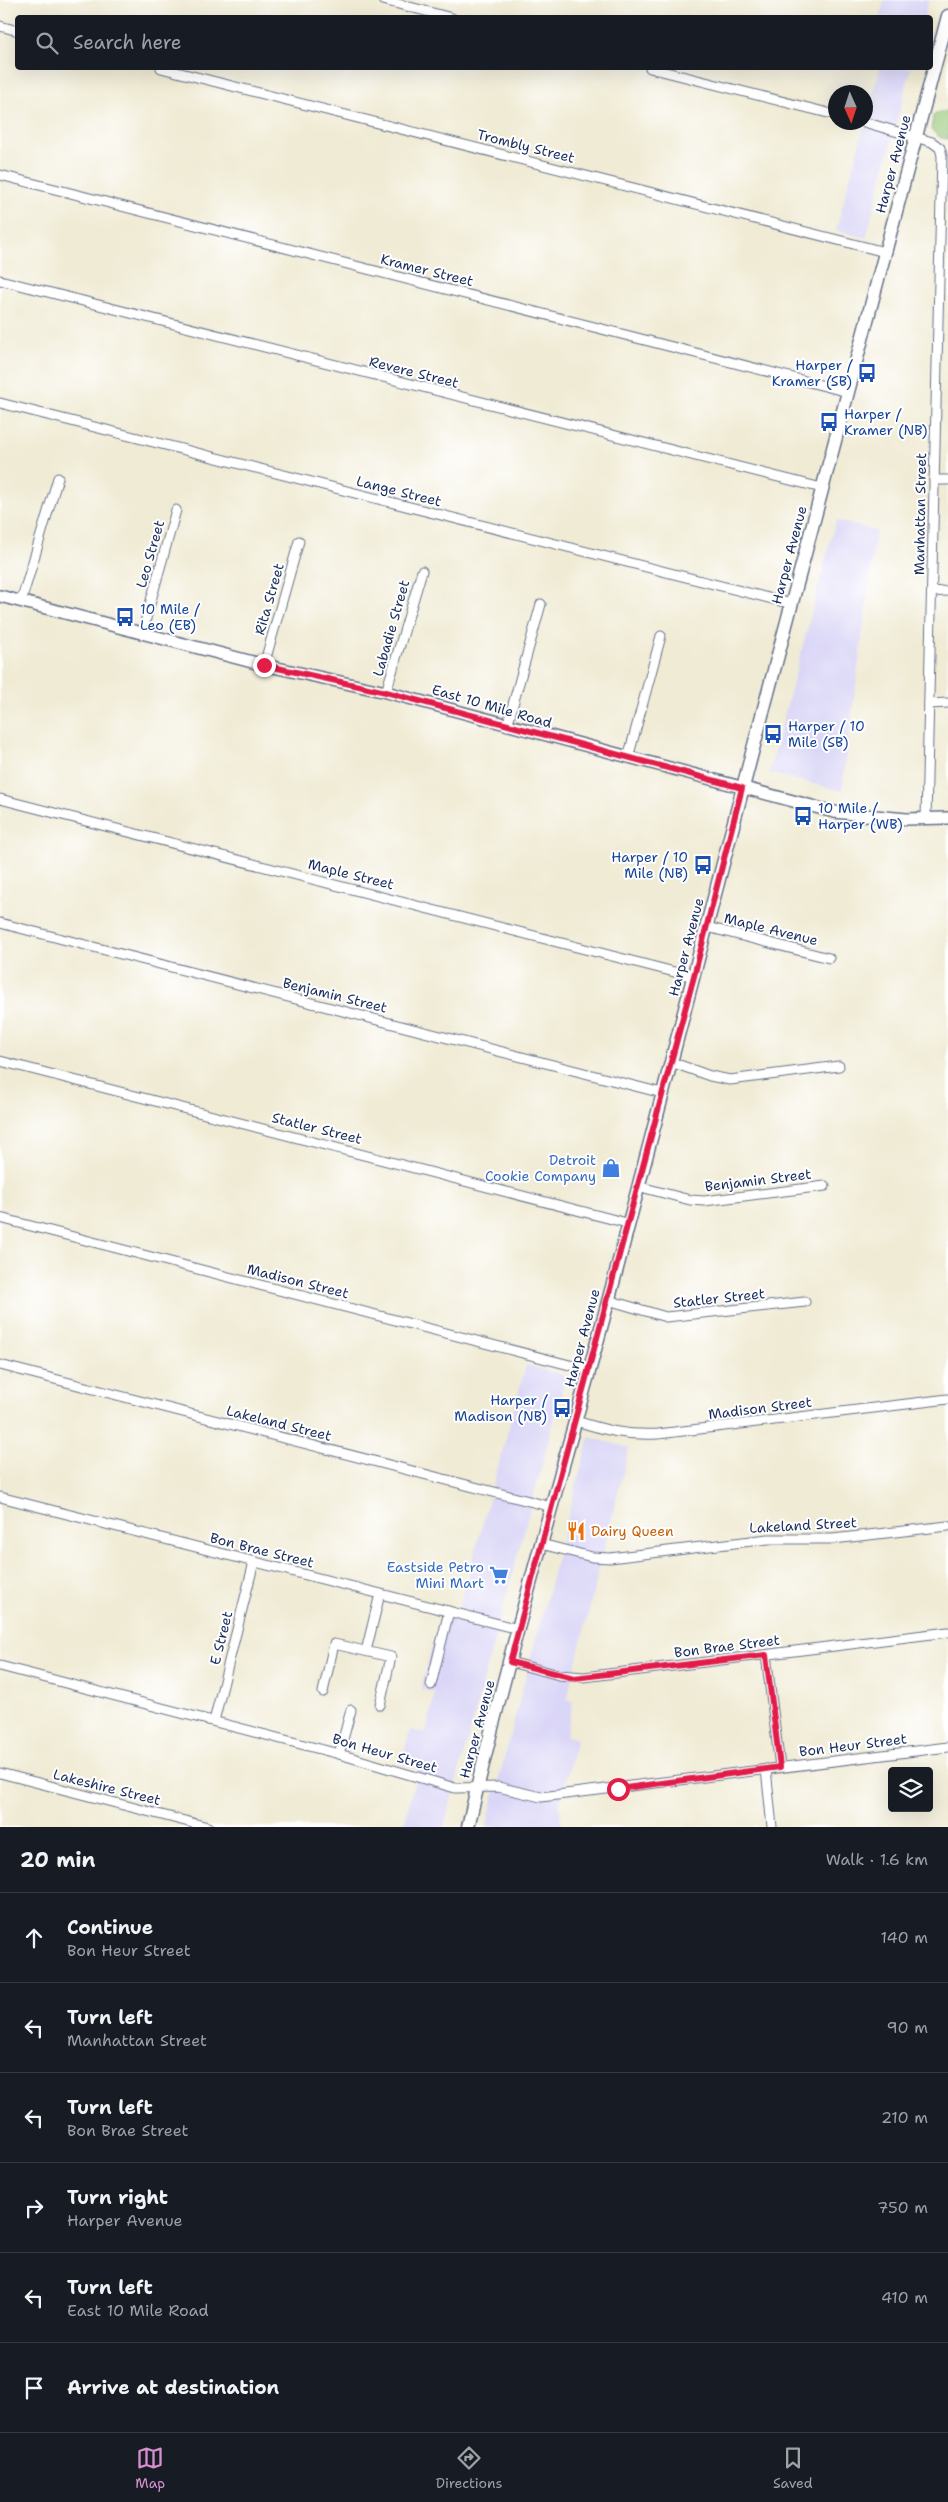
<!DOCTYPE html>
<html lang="en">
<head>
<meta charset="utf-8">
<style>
  :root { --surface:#171b24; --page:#20242c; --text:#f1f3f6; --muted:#9ea1a6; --line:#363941; --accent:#d690ce }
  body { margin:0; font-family:"Shantell Sans",sans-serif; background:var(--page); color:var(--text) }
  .controls { position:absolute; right:15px; bottom:15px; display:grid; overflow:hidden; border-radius:5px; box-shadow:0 5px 20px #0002 }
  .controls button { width:45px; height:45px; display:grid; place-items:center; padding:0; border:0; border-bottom:1px solid var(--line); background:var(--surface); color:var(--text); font:25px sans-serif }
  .compass { position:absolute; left:828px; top:85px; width:45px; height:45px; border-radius:50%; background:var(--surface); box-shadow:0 5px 20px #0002; rotate:177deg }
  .stop { position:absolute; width:15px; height:15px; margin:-11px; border:4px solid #e11d48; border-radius:50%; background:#fff }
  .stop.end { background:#e11d48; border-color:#fff; box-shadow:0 1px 5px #0008 }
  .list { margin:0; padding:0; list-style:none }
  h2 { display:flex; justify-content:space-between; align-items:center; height:65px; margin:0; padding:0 20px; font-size:21px }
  h2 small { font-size:16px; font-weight:400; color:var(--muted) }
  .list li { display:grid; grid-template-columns:32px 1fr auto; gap:15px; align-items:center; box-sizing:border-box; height:90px; padding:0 20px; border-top:1px solid var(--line) }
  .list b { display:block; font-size:19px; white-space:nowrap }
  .list p { margin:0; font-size:16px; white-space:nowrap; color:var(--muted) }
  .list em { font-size:16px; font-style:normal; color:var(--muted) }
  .icon { flex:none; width:28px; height:28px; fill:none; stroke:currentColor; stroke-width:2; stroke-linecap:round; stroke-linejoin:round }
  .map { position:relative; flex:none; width:948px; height:1827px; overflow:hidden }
  .search { position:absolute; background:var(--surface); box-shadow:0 5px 20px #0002; left:15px; right:15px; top:15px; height:55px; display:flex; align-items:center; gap:12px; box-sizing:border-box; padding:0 18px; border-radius:5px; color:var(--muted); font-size:19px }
  .sheet { height:605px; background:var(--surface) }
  nav { display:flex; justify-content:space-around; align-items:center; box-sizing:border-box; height:70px; border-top:1px solid var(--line); background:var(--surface); font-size:14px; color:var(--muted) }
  nav a { display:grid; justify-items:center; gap:2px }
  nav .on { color:var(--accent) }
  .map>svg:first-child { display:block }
  .built { fill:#dad6f7 }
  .green { fill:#98c878; stroke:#5a7c6b }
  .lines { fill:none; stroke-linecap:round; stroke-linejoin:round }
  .minor-casing { stroke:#667187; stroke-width:11 }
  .tertiary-casing { stroke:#667187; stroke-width:14 }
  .secondary-casing { stroke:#667187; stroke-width:15 }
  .minor { stroke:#fff; stroke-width:9 }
  .tertiary { stroke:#fff; stroke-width:11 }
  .secondary { stroke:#fff; stroke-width:12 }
  .route { stroke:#e11d48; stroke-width:6 }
  .labels { text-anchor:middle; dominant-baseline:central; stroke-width:4; stroke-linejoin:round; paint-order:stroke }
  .street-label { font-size:14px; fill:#1b2f5e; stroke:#fff }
  .transit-label { font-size:14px; fill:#164399; stroke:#fff; text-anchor:start }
  .shop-label { font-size:14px; fill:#366cbe; stroke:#fff; text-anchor:end }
  .food-label { font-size:14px; fill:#c56008; stroke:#fff; text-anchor:start }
</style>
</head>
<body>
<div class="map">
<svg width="948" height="1827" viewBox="0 0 948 1827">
  <rect width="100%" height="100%" fill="#fff"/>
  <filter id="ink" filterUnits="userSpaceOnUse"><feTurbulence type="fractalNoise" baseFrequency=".02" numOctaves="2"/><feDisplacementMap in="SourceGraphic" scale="10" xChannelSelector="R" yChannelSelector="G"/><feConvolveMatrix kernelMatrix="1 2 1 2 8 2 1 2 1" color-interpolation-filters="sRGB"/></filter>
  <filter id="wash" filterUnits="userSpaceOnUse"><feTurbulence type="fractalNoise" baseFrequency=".0096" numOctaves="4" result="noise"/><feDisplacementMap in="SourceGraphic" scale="20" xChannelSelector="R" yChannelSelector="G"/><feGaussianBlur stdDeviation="1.12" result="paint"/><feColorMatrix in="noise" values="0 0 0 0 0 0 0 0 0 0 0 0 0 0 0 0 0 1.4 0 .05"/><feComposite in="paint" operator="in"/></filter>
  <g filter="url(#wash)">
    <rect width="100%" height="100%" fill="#f0ebd4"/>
    <!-- built -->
    <g class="built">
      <path d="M 884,0 L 929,0 L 924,17 L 880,17 Z"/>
      <path d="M 880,68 L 911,68 L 866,238 L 836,230 Z"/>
      <path d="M 836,520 L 876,531 L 842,791 L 769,773 Z"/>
      <path d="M 526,1365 L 566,1376 L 444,1827 L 403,1827 L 418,1769 L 401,1764 L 410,1730 L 426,1733 L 435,1693 L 421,1689 L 440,1617 L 456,1621 Z"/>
      <path d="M 589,1437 L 629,1448 L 567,1699 L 573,1702 L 566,1736 L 577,1739 L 559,1805 L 562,1827 L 486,1827 Z"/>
    </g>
    <!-- green -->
    <path class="green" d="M 948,111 L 948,139 L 941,138 L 931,130 L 933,116 L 939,112 Z"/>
  </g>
  <g filter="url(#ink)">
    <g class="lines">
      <!-- minor casing -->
      <g class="minor-casing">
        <g id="minor">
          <path d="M 383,0 L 452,18"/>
          <path d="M 0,26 L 18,31"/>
          <path d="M 161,68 L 885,252"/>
          <path d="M 650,68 L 836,115"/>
          <path d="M 864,122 L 932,142 L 940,148 L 942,156 L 926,819"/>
          <path d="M 0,175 L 848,392"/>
          <path d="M 0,280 L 822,488"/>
          <path d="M 0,403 L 792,604"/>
          <path d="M 934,480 L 948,480"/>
          <path d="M 932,592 L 948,591"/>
          <path d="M 21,602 L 58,478"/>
          <path d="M 142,633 L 176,510"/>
          <path d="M 264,665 L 299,541"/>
          <path d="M 386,692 L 422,571"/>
          <path d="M 929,704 L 948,703"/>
          <path d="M 507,726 L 541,604"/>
          <path d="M 628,758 L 661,636"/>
          <path d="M 0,799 L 694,977"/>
          <path d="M 0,923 L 662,1093"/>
          <path d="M 707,927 L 829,958"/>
          <path d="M 0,1061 L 627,1223"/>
          <path d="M 671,1062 L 710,1076 L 730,1080 L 839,1066"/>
          <path d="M 637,1186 L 690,1200 L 704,1201 L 825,1186"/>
          <path d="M 0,1218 L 589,1370"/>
          <path d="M 608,1300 L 666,1317 L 805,1302"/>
          <path d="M 0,1365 L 552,1507"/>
          <path d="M 576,1421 C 605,1430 626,1436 658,1434 L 948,1399"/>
          <path d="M 0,1497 L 518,1629"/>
          <path d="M 541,1544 L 592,1557 L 610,1558 L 768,1539 L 833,1539 L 948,1526"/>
          <path d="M 366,1651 L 380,1594"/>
          <path d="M 766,1655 L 780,1767"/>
          <path d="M 510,1662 L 559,1675 L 584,1677 L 948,1632"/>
          <path d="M 0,1666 L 339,1754 L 455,1788 L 498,1787 L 541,1797 L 948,1747"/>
          <path d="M 431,1685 L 449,1611"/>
          <path d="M 323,1692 L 334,1644 L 391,1657 L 380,1705"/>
          <path d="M 214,1721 L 254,1562"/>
          <path d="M 339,1754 L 351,1710"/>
          <path d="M 766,1769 L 772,1827"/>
          <path d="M 0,1773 L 208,1827"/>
        </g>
      </g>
      <!-- tertiary casing -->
      <g class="tertiary-casing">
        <path id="tertiary" d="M 0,596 L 264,665 L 386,692 L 834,812 L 906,819 L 948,818"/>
      </g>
      <!-- secondary casing -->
      <g class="secondary-casing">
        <path id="secondary" d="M 468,1827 C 511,1640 567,1457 616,1272 C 725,853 836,434 948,16"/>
      </g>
      <!-- minor -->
      <use href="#minor" class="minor"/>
      <!-- tertiary -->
      <use href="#tertiary" class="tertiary"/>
      <!-- secondary -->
      <use href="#secondary" class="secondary"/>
    </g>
  </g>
  <g class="lines" filter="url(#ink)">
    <!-- route -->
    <path class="route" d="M 264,665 L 386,692 L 742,788 L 694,976 L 510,1662 L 574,1678 L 766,1655 L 780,1767 L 618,1789"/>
  </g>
  <!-- icons -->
  <defs>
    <g id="bus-bare" transform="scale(1.5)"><path d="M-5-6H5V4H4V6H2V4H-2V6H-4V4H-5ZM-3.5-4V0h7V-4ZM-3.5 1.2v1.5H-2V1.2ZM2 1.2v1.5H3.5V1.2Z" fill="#1a4fb4" stroke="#fff" stroke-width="2.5" paint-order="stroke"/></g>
    <g id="shop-bare" transform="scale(1.5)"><path d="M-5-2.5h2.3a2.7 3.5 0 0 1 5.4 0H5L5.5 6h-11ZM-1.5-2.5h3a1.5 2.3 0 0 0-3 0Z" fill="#3f7fe0" stroke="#fff" stroke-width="2.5" paint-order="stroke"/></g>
    <g id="restaurant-bare" transform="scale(1.5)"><path d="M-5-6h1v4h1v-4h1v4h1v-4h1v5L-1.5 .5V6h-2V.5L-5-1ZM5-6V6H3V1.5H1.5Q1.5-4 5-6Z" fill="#e8710a" stroke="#fff" stroke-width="2.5" paint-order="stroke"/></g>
    <g id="supermarket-bare" transform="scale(1.5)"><path d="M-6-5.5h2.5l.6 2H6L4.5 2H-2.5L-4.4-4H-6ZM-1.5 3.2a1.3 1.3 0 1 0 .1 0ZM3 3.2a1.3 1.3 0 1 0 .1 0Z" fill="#3f7fe0" stroke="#fff" stroke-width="2.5" paint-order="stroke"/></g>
  </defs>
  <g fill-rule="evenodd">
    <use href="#bus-bare" x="867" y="373"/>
    <use href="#bus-bare" x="829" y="422"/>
    <use href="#bus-bare" x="125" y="617"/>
    <use href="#bus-bare" x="773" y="734"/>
    <use href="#bus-bare" x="803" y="816"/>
    <use href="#bus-bare" x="703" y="865"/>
    <use href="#shop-bare" x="611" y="1168"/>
    <use href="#bus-bare" x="562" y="1408"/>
    <use href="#restaurant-bare" x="576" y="1531"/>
    <use href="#supermarket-bare" x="499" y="1575"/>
  </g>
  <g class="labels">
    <!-- street labels -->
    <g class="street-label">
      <text transform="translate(526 146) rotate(14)">Trombly Street</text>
      <text transform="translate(893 164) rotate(-75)">Harper Avenue</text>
      <text transform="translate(427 270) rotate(14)">Kramer Street</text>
      <text transform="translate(414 372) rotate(14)">Revere Street</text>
      <text transform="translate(399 491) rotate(14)">Lange Street</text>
      <text transform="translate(920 514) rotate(-89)">Manhattan Street</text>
      <text transform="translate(150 554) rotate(-74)">Leo Street</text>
      <text transform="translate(789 555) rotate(-75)">Harper Avenue</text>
      <text transform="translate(269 599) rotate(-74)">Rita Street</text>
      <text transform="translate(391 628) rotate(-74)">Labadie Street</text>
      <text transform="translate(492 706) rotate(16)">East 10 Mile Road</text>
      <text transform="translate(351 874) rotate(14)">Maple Street</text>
      <text transform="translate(771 929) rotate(14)">Maple Avenue</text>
      <text transform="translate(686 947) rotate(-75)">Harper Avenue</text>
      <text transform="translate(335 995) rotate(14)">Benjamin Street</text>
      <text transform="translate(317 1128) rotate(14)">Statler Street</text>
      <text transform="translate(758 1180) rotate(-7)">Benjamin Street</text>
      <text transform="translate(298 1281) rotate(14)">Madison Street</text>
      <text transform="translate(719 1298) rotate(-6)">Statler Street</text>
      <text transform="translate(582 1338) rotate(-75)">Harper Avenue</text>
      <text transform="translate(760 1408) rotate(-7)">Madison Street</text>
      <text transform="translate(279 1423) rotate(14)">Lakeland Street</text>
      <text transform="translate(803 1525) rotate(-3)">Lakeland Street</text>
      <text transform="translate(262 1550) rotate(14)">Bon Brae Street</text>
      <text transform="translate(221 1638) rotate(-76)">E Street</text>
      <text transform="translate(727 1646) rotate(-7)">Bon Brae Street</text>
      <text transform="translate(477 1729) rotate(-75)">Harper Avenue</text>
      <text transform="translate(853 1745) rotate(-7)">Bon Heur Street</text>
      <text transform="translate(385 1753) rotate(16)">Bon Heur Street</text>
      <text transform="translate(107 1787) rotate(14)">Lakeshire Street</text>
    </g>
    <!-- transit labels -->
    <g class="transit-label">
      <text x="852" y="365" text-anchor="end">Harper /<tspan x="852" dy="16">Kramer (SB)</tspan></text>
      <text x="844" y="414">Harper /<tspan x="844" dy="16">Kramer (NB)</tspan></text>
      <text x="140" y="609">10 Mile /<tspan x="140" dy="16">Leo (EB)</tspan></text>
      <text x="788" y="726">Harper / 10<tspan x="788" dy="16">Mile (SB)</tspan></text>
      <text x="818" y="808">10 Mile /<tspan x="818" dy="16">Harper (WB)</tspan></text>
      <text x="688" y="857" text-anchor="end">Harper / 10<tspan x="688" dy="16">Mile (NB)</tspan></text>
      <text x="547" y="1400" text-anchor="end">Harper /<tspan x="547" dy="16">Madison (NB)</tspan></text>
    </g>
    <!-- shop labels -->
    <g class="shop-label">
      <text x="596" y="1160">Detroit<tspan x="596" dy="16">Cookie Company</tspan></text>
      <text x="484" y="1567">Eastside Petro<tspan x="484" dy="16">Mini Mart</tspan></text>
    </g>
    <!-- food labels -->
    <g class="food-label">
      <text x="591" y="1531">Dairy Queen</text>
    </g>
  </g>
</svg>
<div class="controls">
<button><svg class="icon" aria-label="layers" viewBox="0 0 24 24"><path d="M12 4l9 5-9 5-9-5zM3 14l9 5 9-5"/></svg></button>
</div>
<svg class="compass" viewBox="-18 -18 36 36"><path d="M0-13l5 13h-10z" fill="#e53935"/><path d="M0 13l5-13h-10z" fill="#9ea1a6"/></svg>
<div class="stop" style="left:618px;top:1789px"></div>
<div class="stop end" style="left:264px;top:665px"></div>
<div class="search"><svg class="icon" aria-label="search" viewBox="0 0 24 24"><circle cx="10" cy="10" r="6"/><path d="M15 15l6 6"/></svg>Search here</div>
</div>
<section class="sheet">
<h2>20 min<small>Walk · 1.6 km</small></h2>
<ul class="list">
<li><svg class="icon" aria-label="ahead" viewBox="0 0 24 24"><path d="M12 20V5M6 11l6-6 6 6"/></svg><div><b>Continue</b><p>Bon Heur Street</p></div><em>140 m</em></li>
<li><svg class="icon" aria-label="left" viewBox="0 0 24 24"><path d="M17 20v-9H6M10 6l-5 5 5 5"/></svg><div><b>Turn left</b><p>Manhattan Street</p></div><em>90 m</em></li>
<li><svg class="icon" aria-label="left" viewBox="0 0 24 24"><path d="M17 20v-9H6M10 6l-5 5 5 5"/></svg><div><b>Turn left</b><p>Bon Brae Street</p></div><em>210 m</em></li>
<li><svg class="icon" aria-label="right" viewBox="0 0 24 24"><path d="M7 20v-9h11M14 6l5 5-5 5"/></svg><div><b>Turn right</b><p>Harper Avenue</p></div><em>750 m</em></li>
<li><svg class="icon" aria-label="left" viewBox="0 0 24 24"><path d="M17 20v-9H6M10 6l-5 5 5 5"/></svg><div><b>Turn left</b><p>East 10 Mile Road</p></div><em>410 m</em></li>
<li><svg class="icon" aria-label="arrive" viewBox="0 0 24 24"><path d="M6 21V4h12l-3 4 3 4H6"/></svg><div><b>Arrive at destination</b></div></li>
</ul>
</section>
<nav>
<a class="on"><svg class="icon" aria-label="map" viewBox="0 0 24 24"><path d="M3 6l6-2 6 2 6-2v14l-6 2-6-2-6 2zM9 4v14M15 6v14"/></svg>Map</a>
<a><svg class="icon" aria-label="directions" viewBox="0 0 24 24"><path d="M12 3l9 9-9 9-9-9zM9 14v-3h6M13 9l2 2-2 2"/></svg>Directions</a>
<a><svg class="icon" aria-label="saved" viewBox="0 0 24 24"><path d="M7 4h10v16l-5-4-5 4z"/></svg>Saved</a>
</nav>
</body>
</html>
